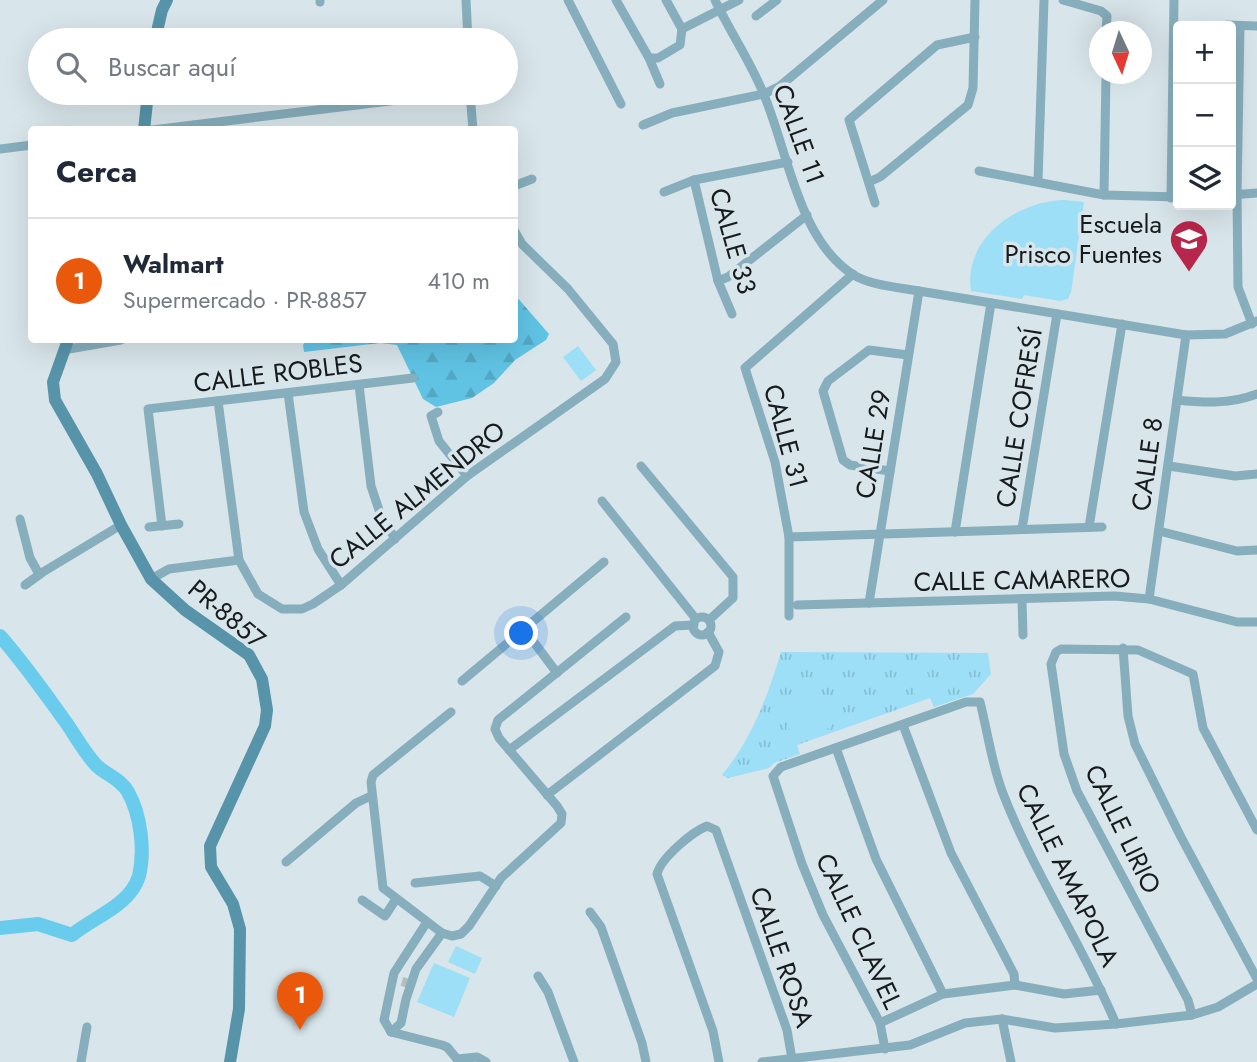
<!DOCTYPE html>
<html lang="es">
<head>
<meta charset="utf-8">
<style>
  :root { --surface:#fff; --page:#f6f6f7; --text:#1f2937; --muted:#747a83; --line:#e0e1e3; --accent:#ea580c }
  body { margin:0; font-family:Jost,sans-serif; background:var(--page); color:var(--text) }
  .controls { position:absolute; right:21px; top:21px; display:grid; overflow:hidden; border-radius:7px; box-shadow:0 7px 28px #0002 }
  .controls button { width:63px; height:63px; display:grid; place-items:center; padding:0; border:0; border-bottom:2px solid var(--line); background:var(--surface); color:var(--text); font:35px sans-serif }
  .compass { position:absolute; left:1089px; top:21px; width:63px; height:63px; border-radius:50%; background:var(--surface); box-shadow:0 7px 28px #0002; rotate:176deg }
  .you { position:absolute; left:522px; top:634px; width:24px; height:24px; margin:-18px; border:5px solid #fff; border-radius:50%; background:#1a73e8; box-shadow:0 0 0 10px #1a73e833 }
  .badge { display:grid; place-items:center; width:46px; height:46px; border-radius:50%; background:var(--accent); color:#fff; font-size:23px; font-weight:700 }
  .pin { position:absolute; translate:-50% -58px; filter:drop-shadow(0 2px 4px #0008) }
  .pin::after { content:''; position:absolute; top:37px; width:24px; height:21px; background:inherit; clip-path:polygon(0 0,100% 0,50% 100%) }
  .list { margin:0; padding:0; list-style:none }
  h2 { display:flex; justify-content:space-between; align-items:center; height:91px; margin:0; padding:0 28px; font-size:30px }
  h2 small { font-size:23px; font-weight:400; color:var(--muted) }
  .list li { display:grid; grid-template-columns:46px 1fr auto; gap:21px; align-items:center; box-sizing:border-box; height:126px; padding:0 28px; border-top:2px solid var(--line) }
  .list b { display:block; font-size:26px; white-space:nowrap }
  .list p { margin:0; font-size:23px; white-space:nowrap; color:var(--muted) }
  .list em { font-size:23px; font-style:normal; color:var(--muted) }
  .icon { flex:none; width:38px; height:38px; fill:none; stroke:currentColor; stroke-width:2; stroke-linecap:round; stroke-linejoin:round }
  .map { position:relative; flex:none; width:1257px; height:1062px; overflow:hidden }
  .search { position:absolute; background:var(--surface); box-shadow:0 7px 28px #0002; left:28px; top:28px; width:490px; height:77px; display:flex; align-items:center; gap:18px; box-sizing:border-box; padding:0 24px; border-radius:38px; color:var(--muted); font-size:26px }
  .panel { position:absolute; background:var(--surface); box-shadow:0 7px 28px #0002; left:28px; top:126px; width:490px; height:217px; border-radius:7px }
  .map>svg:first-child { display:block }
  .grass { fill:url(#grass-tufts) }
  .forest { fill:url(#forest-firs) }
  .pitch { fill:#9cdff7 }
  .lines { fill:none; stroke-linecap:round; stroke-linejoin:round }
  .river { stroke:#69cced; stroke-width:14 }
  .street-tunnel { stroke:#b1bdc1; stroke-width:9; stroke-dasharray:9 4.5; stroke-linecap:butt }
  .street { stroke:#87aebc; stroke-width:9 }
  .secondary { stroke:#5794a9; stroke-width:12 }
  .labels { text-anchor:middle; dominant-baseline:central; stroke-width:7; stroke-linejoin:round; paint-order:stroke }
  .street-label { font-size:26px; fill:#171b1d; stroke:#d8e5ea }
  .poi-label { font-size:26px; fill:#171b1d; stroke:#d8e5ea; text-anchor:end }
</style>
</head>
<body>
<div class="map">
<svg width="1257" height="1062" viewBox="0 0 1257 1062">
  <defs>
    <pattern id="grass-tufts" width="24" height="20" patternUnits="userSpaceOnUse" patternTransform="scale(1.75)"><rect width="24" height="20" fill="#9cdff7"/><path d="M3 7l-1-3M5 7V3M7 7l1-3M15 17l-1-3M17 17v-4M19 17l1-3" fill="none" stroke="#86bfd3"/></pattern>
    <pattern id="forest-firs" width="22" height="20" patternUnits="userSpaceOnUse" patternTransform="scale(1.75)"><rect width="22" height="20" fill="#60c3e4"/><path d="M5 1l3.5 6h-7zM16 11l3.5 6h-7z" fill="#53a7c3"/></pattern>
  </defs>
  <rect width="100%" height="100%" fill="#d8e5ea"/>
  <!-- grass -->
  <path class="grass" d="M 781,652 L 988,653 L 991,674 L 973,694 L 934,707 L 930,698 L 797,745 L 800,754 L 774,763 L 769,768 L 728,778 L 722,775 C 751,740 768,696 781,652 Z"/>
  <!-- forest -->
  <path class="forest" d="M 515,295 L 549,334 L 546,340 L 515,360 L 494,383 L 472,398 L 436,407 L 423,399 L 397,345 L 380,343 L 304,352 L 303,345 L 307,340 L 514,340 Z"/>
  <!-- pitch -->
  <g class="pitch">
    <path d="M 1065,200 L 1084,202 L 1071,292 L 1068,299 L 1060,301 L 1024,295 L 1022,299 L 971,291 C 963,238 1017,201 1065,200 Z"/>
    <path d="M 578,346 L 596,370 L 581,381 L 563,357 Z"/>
    <path d="M 924,663 L 934,692 L 917,699 L 906,670 Z"/>
    <path d="M 818,690 L 832,727 L 794,741 L 780,704 Z"/>
    <path d="M 456,946 L 482,958 L 475,974 L 448,962 Z"/>
    <path d="M 434,963 L 470,978 L 454,1017 L 417,1002 Z"/>
  </g>
  <g class="lines">
    <!-- river -->
    <path class="river" d="M 0,636 C 24,663 44,692 65,721 C 75,735 84,752 96,765 C 106,775 121,779 128,792 C 141,815 145,851 139,876 C 130,906 93,917 72,935 L 38,924 L 0,928"/>
    <!-- street-tunnel -->
    <path class="street-tunnel" d="M 405,987 L 408,977"/>
    <!-- street -->
    <g class="street">
      <path d="M 320,0 L 320,2"/>
      <path d="M 466,0 L 468,40"/>
      <path d="M 568,0 L 621,104"/>
      <path d="M 616,0 L 649,58 L 658,58 L 680,45 L 682,29 L 739,0"/>
      <path d="M 666,0 L 682,29"/>
      <path d="M 715,0 C 730,32 751,62 764,95 C 788,152 798,238 852,274 C 871,286 898,287 919,291 L 1186,335 L 1225,334 L 1257,321"/>
      <path d="M 1063,0 L 1101,11 L 1107,16 L 1106,32"/>
      <path d="M 756,16 L 777,0"/>
      <path d="M 1227,25 L 1257,26"/>
      <path d="M 1240,26 L 1237,194 L 1238,287 L 1252,324"/>
      <path d="M 156,36 L 188,40"/>
      <path d="M 233,40 L 267,37 L 274,40"/>
      <path d="M 649,58 L 660,84"/>
      <path d="M 470,93 L 473,130"/>
      <path d="M 643,125 L 672,113 L 764,94 L 780,86 L 883,0"/>
      <path d="M 152,130 L 456,93"/>
      <path d="M 0,149 L 32,145"/>
      <path d="M 979,171 L 1104,195 L 1178,197"/>
      <path d="M 694,180 L 718,281 L 732,314"/>
      <path d="M 1038,181 L 1044,0"/>
      <path d="M 869,182 L 880,177 L 968,105 L 973,88 L 975,0"/>
      <path d="M 514,186 L 532,179"/>
      <path d="M 664,192 L 694,180 L 788,162"/>
      <path d="M 1104,195 L 1106,74"/>
      <path d="M 1231,195 L 1257,193"/>
      <path d="M 1171,198 L 1174,0"/>
      <path d="M 875,203 L 849,120 L 937,45 L 975,37"/>
      <path d="M 718,281 L 728,277 L 807,215"/>
      <path d="M 63,350 L 121,340"/>
      <path d="M 359,385 L 371,486 L 380,513 L 395,539"/>
      <path d="M 288,393 L 304,512 L 318,549 L 341,585"/>
      <path d="M 1177,400 C 1205,403 1231,404 1257,394"/>
      <path d="M 218,401 L 239,560 L 258,594 L 282,609 L 302,609 L 313,604 L 341,585 L 467,476 L 605,379 L 616,362 L 613,344 L 568,289 L 522,244 L 514,230"/>
      <path d="M 438,412 L 431,416 L 439,441 L 467,476"/>
      <path d="M 641,466 L 733,577 L 733,598 L 709,620"/>
      <path d="M 1169,466 L 1235,476 L 1257,474"/>
      <path d="M 890,471 L 850,465 L 843,460 L 823,391 L 828,381 L 869,350 L 908,355"/>
      <path d="M 602,501 L 696,619"/>
      <path d="M 20,519 L 30,558 L 39,574"/>
      <path d="M 162,526 L 148,409 L 413,378"/>
      <path d="M 149,527 L 179,524"/>
      <path d="M 1089,527 L 1122,324"/>
      <path d="M 1022,529 L 1057,314"/>
      <path d="M 1159,531 L 1237,551 L 1257,550"/>
      <path d="M 955,532 L 991,303"/>
      <path d="M 789,537 L 1102,527"/>
      <path d="M 151,579 L 169,569 L 239,560"/>
      <path d="M 25,585 L 43,572 L 121,525"/>
      <path d="M 1022,599 L 1023,635"/>
      <path d="M 1149,599 L 1186,335"/>
      <path d="M 869,603 L 919,291"/>
      <path d="M 797,605 L 1115,596 L 1149,599 L 1237,622 L 1257,622"/>
      <path d="M 789,616 L 789,537 L 775,462 L 745,368 L 853,274"/>
      <circle cx="702" cy="626" r="9"/>
      <path d="M 524,629 L 557,673"/>
      <path d="M 1123,648 L 1128,716 L 1135,744 L 1181,837 L 1257,979"/>
      <path d="M 462,681 L 604,562"/>
      <path d="M 451,712 L 373,775 L 371,782 L 383,888 L 442,933 L 452,936 L 461,934 L 469,926 L 501,878 L 561,823 L 562,814 L 557,806 L 499,738 L 495,729 L 498,720 L 626,617"/>
      <path d="M 903,725 L 951,853 L 1014,974 L 1015,985"/>
      <path d="M 836,748 L 876,859 L 943,994"/>
      <path d="M 509,750 L 675,626 L 694,625"/>
      <path d="M 547,795 L 715,666 L 719,652 L 708,632"/>
      <path d="M 286,862 L 356,803 L 371,796"/>
      <path d="M 415,883 L 480,876 L 496,886"/>
      <path d="M 362,900 L 385,916 L 396,899"/>
      <path d="M 590,912 L 601,927 L 642,1043 L 646,1062"/>
      <path d="M 538,976 L 548,992 L 574,1062"/>
      <path d="M 1192,1015 L 1188,1000 L 1077,791 L 1064,754 L 1051,664 L 1056,652 L 1061,649 L 1138,650 L 1193,674 L 1203,728 L 1257,830"/>
      <path d="M 1002,1019 L 1011,1062"/>
      <path d="M 880,1023 L 943,994 L 1015,985 L 1064,994 L 1101,990"/>
      <path d="M 391,1032 L 384,1020 L 394,973 L 427,922"/>
      <path d="M 391,1032 L 401,1023 L 406,999 L 416,969 L 442,933"/>
      <path d="M 391,1032 L 442,1045 L 447,1047 L 457,1059"/>
      <path d="M 885,1049 L 880,1023 L 823,915 L 802,864 L 773,776 L 781,767 L 966,702 L 980,702 C 988,733 992,767 1004,796 C 1035,875 1083,946 1116,1024"/>
      <path d="M 457,1059 L 477,1057 L 486,1062"/>
      <path d="M 81,1062 L 87,1027"/>
      <path d="M 719,1062 L 713,1031 L 657,874 C 661,858 692,832 707,826 L 716,830 L 787,1030 L 792,1059"/>
      <path d="M 762,1062 L 910,1045 L 965,1023 L 1002,1019 L 1055,1028 L 1116,1024 L 1192,1015 L 1218,1007 L 1257,984"/>
    </g>
    <!-- secondary -->
    <g class="secondary">
      <path d="M 155,40 L 162,10 L 167,0"/>
      <path d="M 144,130 L 148,93"/>
      <path d="M 68,340 L 53,382 L 55,400 L 97,474 L 121,525 L 151,579 L 185,610 L 249,655 L 262,679 L 267,710 L 265,726 L 210,846 L 211,867 L 233,904 L 240,929 L 239,1009 L 230,1062"/>
    </g>
  </g>
  <!-- icons -->
  <defs>
    <g id="school-pin" transform="scale(2.0125)"><path d="M0 17L-7.5 6A9.5 9.5 0 1 1 7.5 6Z" fill="#b7264b" stroke="#d8e5ea"/><path d="M0-5L7-2L0 1L-7-2ZM-4 1L0 2.5L4 1V4Q0 6-4 4Z" fill="#fff"/></g>
  </defs>
  <g fill-rule="evenodd">
    <use href="#school-pin" x="1189" y="239"/>
  </g>
  <g class="labels">
    <!-- street labels -->
    <g class="street-label">
      <text transform="translate(799 134) rotate(70)">CALLE 11</text>
      <text transform="translate(733 241) rotate(74)">CALLE 33</text>
      <text transform="translate(278 373) rotate(-7)">CALLE ROBLES</text>
      <text transform="translate(1019 418) rotate(-81)">CALLE COFRESÍ</text>
      <text transform="translate(786 436) rotate(75)">CALLE 31</text>
      <text transform="translate(873 444) rotate(-81)">CALLE 29</text>
      <text transform="translate(1147 464) rotate(-82)">CALLE 8</text>
      <text transform="translate(417 495) rotate(-39)">CALLE ALMENDRO</text>
      <text transform="translate(1022 580) rotate(-1)">CALLE CAMARERO</text>
      <text transform="translate(227 614) rotate(40)">PR-8857</text>
      <text transform="translate(1123 829) rotate(64)">CALLE LIRIO</text>
      <text transform="translate(1068 875) rotate(64)">CALLE AMAPOLA</text>
      <text transform="translate(859 931) rotate(65)">CALLE CLAVEL</text>
      <text transform="translate(782 957) rotate(71)">CALLE ROSA</text>
    </g>
    <!-- poi labels -->
    <g class="poi-label">
      <text x="1162" y="224">Escuela<tspan x="1162" dy="30">Prisco Fuentes</tspan></text>
    </g>
  </g>
</svg>
<div class="controls">
<button>+</button>
<button>−</button>
<button><svg class="icon" aria-label="layers" viewBox="0 0 24 24"><path d="M12 4l9 5-9 5-9-5zM3 14l9 5 9-5"/></svg></button>
</div>
<svg class="compass" viewBox="-18 -18 36 36"><path d="M0-13l5 13h-10z" fill="#e53935"/><path d="M0 13l5-13h-10z" fill="#747a83"/></svg>
<div class="you"></div>
<div class="pin badge" style="left:300px;top:1030px">1</div>
<div class="search"><svg class="icon" aria-label="search" viewBox="0 0 24 24"><circle cx="10" cy="10" r="6"/><path d="M15 15l6 6"/></svg>Buscar aquí</div>
<section class="panel">
<h2>Cerca<small></small></h2>
<ul class="list">
<li><span class="badge">1</span><div><b>Walmart</b><p>Supermercado · PR-8857</p></div><em>410 m</em></li>
</ul>
</section>
</div>
</body>
</html>
